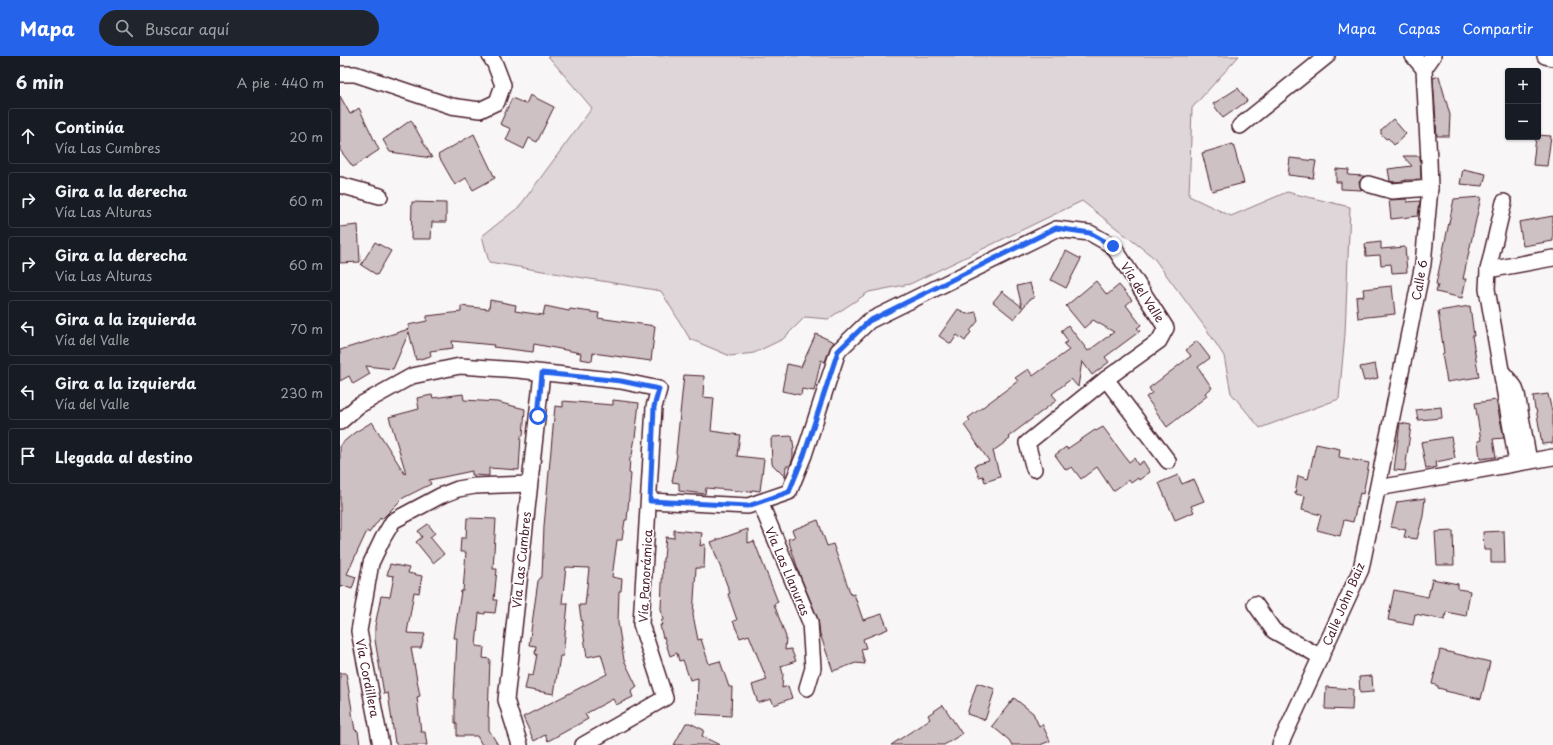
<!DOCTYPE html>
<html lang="es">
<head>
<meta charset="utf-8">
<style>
  :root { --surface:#171b24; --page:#20242c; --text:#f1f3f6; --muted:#9ea1a6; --line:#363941; --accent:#2563eb }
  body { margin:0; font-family:"Playpen Sans",sans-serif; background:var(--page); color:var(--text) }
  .controls { position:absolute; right:12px; top:12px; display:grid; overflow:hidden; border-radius:4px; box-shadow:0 1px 3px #0004 }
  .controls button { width:36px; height:36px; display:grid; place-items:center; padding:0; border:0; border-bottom:1px solid var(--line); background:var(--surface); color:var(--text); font:20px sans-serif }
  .stop { position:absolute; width:12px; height:12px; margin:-9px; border:3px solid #2563eb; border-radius:50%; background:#fff }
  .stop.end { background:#2563eb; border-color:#fff; box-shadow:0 1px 4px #0008 }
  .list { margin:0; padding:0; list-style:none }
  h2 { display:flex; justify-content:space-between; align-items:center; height:52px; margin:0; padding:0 16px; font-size:17px }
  h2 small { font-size:13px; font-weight:400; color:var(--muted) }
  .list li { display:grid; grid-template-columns:26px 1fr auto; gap:12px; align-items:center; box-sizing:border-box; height:56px; margin:0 8px 8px; padding:0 8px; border:1px solid var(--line); border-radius:4px }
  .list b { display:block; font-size:15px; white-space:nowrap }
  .list p { margin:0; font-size:13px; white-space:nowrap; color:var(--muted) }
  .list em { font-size:13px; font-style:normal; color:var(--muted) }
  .icon { flex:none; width:22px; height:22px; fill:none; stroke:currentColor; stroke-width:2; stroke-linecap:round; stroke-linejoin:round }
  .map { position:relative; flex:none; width:1213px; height:689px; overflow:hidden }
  header { display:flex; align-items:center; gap:24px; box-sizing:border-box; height:56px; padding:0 20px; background:var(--accent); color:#fff }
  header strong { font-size:19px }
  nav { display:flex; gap:22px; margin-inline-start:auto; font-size:14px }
  .search { width:280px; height:36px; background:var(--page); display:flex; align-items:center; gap:10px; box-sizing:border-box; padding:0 14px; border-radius:22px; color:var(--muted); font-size:15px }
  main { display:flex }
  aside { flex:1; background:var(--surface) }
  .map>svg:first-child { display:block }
  .green { fill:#ded6d9; stroke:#947a82 }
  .building { fill:#cdc1c4; stroke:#4a1f2b }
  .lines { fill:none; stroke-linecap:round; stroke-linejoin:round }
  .minor-casing { stroke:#4a1f2b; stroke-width:18 }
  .minor { stroke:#fff; stroke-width:15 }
  .route { stroke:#2563eb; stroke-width:5 }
  .labels { text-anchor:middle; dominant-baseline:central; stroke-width:3; stroke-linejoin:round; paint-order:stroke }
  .street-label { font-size:12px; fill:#4a1f2b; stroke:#fff }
</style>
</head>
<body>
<header>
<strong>Mapa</strong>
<div class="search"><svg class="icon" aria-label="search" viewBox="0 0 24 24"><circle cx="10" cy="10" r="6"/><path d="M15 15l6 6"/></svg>Buscar aquí</div>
<nav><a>Mapa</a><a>Capas</a><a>Compartir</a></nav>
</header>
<main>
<aside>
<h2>6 min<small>A pie · 440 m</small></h2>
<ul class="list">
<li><svg class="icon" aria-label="ahead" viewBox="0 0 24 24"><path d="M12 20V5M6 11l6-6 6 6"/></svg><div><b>Continúa</b><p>Vía Las Cumbres</p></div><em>20 m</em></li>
<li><svg class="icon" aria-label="right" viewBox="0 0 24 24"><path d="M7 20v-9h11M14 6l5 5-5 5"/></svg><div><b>Gira a la derecha</b><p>Vía Las Alturas</p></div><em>60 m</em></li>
<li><svg class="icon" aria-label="right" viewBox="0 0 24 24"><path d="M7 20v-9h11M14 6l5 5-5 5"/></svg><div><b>Gira a la derecha</b><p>Via Las Alturas</p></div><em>60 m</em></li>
<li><svg class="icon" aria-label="left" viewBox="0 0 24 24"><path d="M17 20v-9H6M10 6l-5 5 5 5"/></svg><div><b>Gira a la izquierda</b><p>Vía del Valle</p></div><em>70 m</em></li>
<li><svg class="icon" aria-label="left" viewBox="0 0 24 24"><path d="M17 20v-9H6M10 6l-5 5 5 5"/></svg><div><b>Gira a la izquierda</b><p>Vía del Valle</p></div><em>230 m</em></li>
<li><svg class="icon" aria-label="arrive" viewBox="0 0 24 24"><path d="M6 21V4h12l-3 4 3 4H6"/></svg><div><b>Llegada al destino</b></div></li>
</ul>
</aside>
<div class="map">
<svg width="1213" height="689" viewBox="0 0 1213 689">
  <rect width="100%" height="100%" fill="#f8f6f7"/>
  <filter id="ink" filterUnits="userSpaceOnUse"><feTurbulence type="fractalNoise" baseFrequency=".025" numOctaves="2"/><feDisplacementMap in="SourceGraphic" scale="8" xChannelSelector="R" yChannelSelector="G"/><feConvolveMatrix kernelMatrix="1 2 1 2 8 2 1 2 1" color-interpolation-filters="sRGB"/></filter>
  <g filter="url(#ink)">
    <!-- green -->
    <path class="green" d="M 208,0 L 899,0 L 852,52 L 849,140 L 891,160 L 947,136 L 1010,151 L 1005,278 L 999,343 L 920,372 L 891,337 L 884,300 L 867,274 L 813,201 L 742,145 L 570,228 L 529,236 L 488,263 L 465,261 L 443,283 L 414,297 L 390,300 L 350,283 L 321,235 L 149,206 L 142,180 L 179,151 L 252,52 Z"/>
    <!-- building -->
    <g class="building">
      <path d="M 1099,20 L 1110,59 L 1109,80 L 1097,80 L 1093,22 Z"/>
      <path d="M 898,32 L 907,45 L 883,62 L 873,48 Z"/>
      <path d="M 190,39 L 214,51 L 197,86 L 189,82 L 184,93 L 166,84 L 171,73 L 160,68 L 172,42 L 186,48 Z"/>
      <path d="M 0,40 L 10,58 L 19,52 L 39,94 L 13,111 L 0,94 Z"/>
      <path d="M 1053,63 L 1066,78 L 1054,89 L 1048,82 L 1046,83 L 1041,78 L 1041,74 Z"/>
      <path d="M 71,64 L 92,102 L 50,96 L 43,84 Z"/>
      <path d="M 134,78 L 155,122 L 133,134 L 126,122 L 115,129 L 98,99 Z"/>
      <path d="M 1198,79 L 1211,80 L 1207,110 L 1193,109 L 1196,81 L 1198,81 Z"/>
      <path d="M 893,88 L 904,127 L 872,135 L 862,97 Z"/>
      <path d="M 1063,100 L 1080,100 L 1081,124 L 1065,124 L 1065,125 L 1053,126 L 1050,125 L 1048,113 L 1072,110 Z"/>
      <path d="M 950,102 L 976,105 L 973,122 L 948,119 Z"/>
      <path d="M 996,113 L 1009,114 L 1008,119 L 1024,120 L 1019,126 L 1021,134 L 1001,133 L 1001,126 L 996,126 Z"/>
      <path d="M 1123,113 L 1146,118 L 1143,130 L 1120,128 Z"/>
      <path d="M 1141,141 L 1123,223 L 1126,223 L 1122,242 L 1096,236 L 1098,229 L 1096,228 L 1114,143 Z"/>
      <path d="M 1067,143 L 1067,146 L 1080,145 L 1078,160 L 1051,163 L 1049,144 Z"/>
      <path d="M 72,146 L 106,147 L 106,166 L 92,166 L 91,183 L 71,183 Z"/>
      <path d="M 1213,160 L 1213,185 L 1183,190 L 1179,166 Z"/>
      <path d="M 18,169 L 20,206 L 0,207 L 0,171 Z"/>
      <path d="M 35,186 L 51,195 L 37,219 L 21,209 Z"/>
      <path d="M 1041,186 L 1041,193 L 1065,191 L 1067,216 L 1052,217 L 1051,208 L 1041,209 L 1040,199 L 1026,200 L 1025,188 Z"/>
      <path d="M 726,195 L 741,203 L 726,232 L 711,224 Z"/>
      <path d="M 756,225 L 767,239 L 779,229 L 792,244 L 786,249 L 801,269 L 797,272 L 800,275 L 765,301 L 769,306 L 752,319 L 742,305 L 738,331 L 731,323 L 712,338 L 717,344 L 668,381 L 670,383 L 653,395 L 660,421 L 645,426 L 643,420 L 639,421 L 635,409 L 649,405 L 624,369 L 630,364 L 628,362 L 678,325 L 675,322 L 688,313 L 693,320 L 729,294 L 724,288 L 728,285 L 721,275 L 728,269 L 748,295 L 774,276 L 753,264 L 744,272 L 726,250 Z"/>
      <path d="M 690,227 L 694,242 L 690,243 L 674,263 L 653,246 L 662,235 L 682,251 L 677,230 Z"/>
      <path d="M 1052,230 L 1055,258 L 1018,262 L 1016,241 L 1024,240 L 1023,233 Z"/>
      <path d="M 150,244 L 176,249 L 175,255 L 203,259 L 205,250 L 229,255 L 230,253 L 259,257 L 258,262 L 315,270 L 311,305 L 253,297 L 252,305 L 240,303 L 241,297 L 194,288 L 193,296 L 153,291 L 154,289 L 112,285 L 113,292 L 90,295 L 91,300 L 76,304 L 69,276 L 53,313 L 26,310 L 30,318 L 13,328 L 9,320 L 0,325 L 0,294 L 69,273 L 68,269 L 87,265 L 87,260 L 121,256 L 121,250 L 149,253 Z"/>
      <path d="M 1130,250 L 1134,280 L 1132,280 L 1139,321 L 1107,326 L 1102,298 L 1104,297 L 1098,255 Z"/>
      <path d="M 618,253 L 626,258 L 636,256 L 638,265 L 630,275 L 631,276 L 625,285 L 617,279 L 611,288 L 599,280 Z"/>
      <path d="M 476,278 L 494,286 L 490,292 L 485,306 L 481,304 L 474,335 L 462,333 L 461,339 L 442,335 L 447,308 L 461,311 Z"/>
      <path d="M 857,285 L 870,302 L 858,311 L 872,332 L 865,337 L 867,340 L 827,371 L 806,341 L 812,337 L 809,332 L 851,300 L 846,294 Z"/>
      <path d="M 1035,308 L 1038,322 L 1024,325 L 1020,311 Z"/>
      <path d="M 344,319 L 364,320 L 363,341 L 374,342 L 371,375 L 400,379 L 397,400 L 424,403 L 420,435 L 412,434 L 411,436 L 366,432 L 365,438 L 339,435 L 339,427 L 332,426 L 337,399 L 336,397 Z"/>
      <path d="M 123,338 L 124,344 L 157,346 L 185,353 L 183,380 L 181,380 L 179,414 L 149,412 L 149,420 L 132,419 L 132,415 L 89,424 L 91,428 L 63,442 L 42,463 L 41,461 L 29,477 L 27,475 L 7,518 L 16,521 L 12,533 L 1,529 L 0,532 L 0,389 L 14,377 L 32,366 L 65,418 L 66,417 L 49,361 L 79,353 L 77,342 L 92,339 L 93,342 Z"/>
      <path d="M 1208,338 L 1213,360 L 1213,387 L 1202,388 L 1196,353 L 1195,353 L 1193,340 Z"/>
      <path d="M 273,344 L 299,347 L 295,382 L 292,399 L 290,402 L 289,417 L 291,418 L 287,464 L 285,464 L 282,484 L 277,484 L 272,521 L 282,523 L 281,535 L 279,535 L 278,567 L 284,604 L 297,631 L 291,636 L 293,641 L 276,649 L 273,643 L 245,658 L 248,663 L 208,685 L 205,679 L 194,685 L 183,661 L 267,618 L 261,598 L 247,601 L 239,549 L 245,549 L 249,512 L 226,511 L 222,547 L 228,547 L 223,600 L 220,600 L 214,638 L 185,633 L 188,619 L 193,620 L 197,598 L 195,598 L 196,590 L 189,589 L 198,525 L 202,520 L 204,470 L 215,350 L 223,351 L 223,345 L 273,349 Z"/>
      <path d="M 1156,344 L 1164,382 L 1153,383 L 1156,401 L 1140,403 L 1138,385 L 1141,384 L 1135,347 Z"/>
      <path d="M 1101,351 L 1102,362 L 1078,364 L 1076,354 Z"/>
      <path d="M 1060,367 L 1071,369 L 1065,415 L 1054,414 Z"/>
      <path d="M 763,371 L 789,406 L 794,402 L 798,409 L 803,405 L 810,416 L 799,424 L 798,422 L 791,427 L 789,424 L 773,435 L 757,411 L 741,423 L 732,411 L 726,414 L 715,399 L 726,391 L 727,393 L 755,374 L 756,375 Z"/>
      <path d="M 452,380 L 454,393 L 453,393 L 453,402 L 450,410 L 446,410 L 445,421 L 432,408 L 431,383 L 432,383 L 432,381 Z"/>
      <path d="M 1111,381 L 1115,402 L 1096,406 L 1097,411 L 1086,413 L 1081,386 Z"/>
      <path d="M 976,388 L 1000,393 L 999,401 L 1029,407 L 1023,438 L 1020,437 L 1013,466 L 1004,464 L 1000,480 L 977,474 L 981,459 L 962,454 L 965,440 L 955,438 L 958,420 L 968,423 Z"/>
      <path d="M 838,419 L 842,428 L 854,423 L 864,445 L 851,450 L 854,456 L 835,464 L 819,427 Z"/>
      <path d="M 1085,442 L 1083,460 L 1077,483 L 1064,481 L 1066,474 L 1051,471 L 1057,446 Z"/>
      <path d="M 127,462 L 156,463 L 153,513 L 157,513 L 154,544 L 157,544 L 155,557 L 145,556 L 145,558 L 139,557 L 136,590 L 144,591 L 143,602 L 150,603 L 148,661 L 149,661 L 149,674 L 158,689 L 142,689 L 137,680 L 117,680 L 117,667 L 115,667 L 115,643 L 114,643 L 117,582 L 114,582 L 121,535 L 123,535 L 126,496 L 120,496 L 121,482 L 126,482 Z"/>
      <path d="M 478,464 L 487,490 L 493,488 L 511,539 L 514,538 L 523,564 L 542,558 L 548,573 L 523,583 L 526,592 L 521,593 L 525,608 L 516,607 L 493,615 L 480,578 L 478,563 L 461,522 L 448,483 L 455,481 L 452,474 Z"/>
      <path d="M 88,468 L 95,477 L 90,481 L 104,498 L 93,507 L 76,486 L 82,481 L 78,475 Z"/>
      <path d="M 408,473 L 408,487 L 414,485 L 438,546 L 434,548 L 446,581 L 445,594 L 451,593 L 456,605 L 441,610 L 443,618 L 442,632 L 448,630 L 452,642 L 434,649 L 431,643 L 418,647 L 412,629 L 427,624 L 409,579 L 400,582 L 393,565 L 397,564 L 388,538 L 390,537 L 371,486 Z"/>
      <path d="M 334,474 L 362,477 L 360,490 L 365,488 L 364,512 L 356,512 L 353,559 L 358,584 L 361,583 L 369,608 L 380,605 L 389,631 L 392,631 L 391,660 L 357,658 L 358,622 L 350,624 L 343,604 L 339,605 L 337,597 L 330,600 L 324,581 L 323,582 L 320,569 L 322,569 L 321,565 L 323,564 L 321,553 L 323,502 L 324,502 L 326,481 L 334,482 Z"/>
      <path d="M 1113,475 L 1114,509 L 1097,509 L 1095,476 Z"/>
      <path d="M 1164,475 L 1165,507 L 1151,507 L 1151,494 L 1144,494 L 1143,476 Z"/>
      <path d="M 50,508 L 69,512 L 68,517 L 82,520 L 79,537 L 74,536 L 67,577 L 85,578 L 81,592 L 71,592 L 80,640 L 77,641 L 81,676 L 85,676 L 87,689 L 57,689 L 56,687 L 55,687 L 48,637 L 44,638 L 35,584 L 35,570 L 41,540 L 50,541 L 54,520 L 47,519 Z"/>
      <path d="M 1092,523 L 1118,528 L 1118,533 L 1130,535 L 1126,560 L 1106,556 L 1105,564 L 1075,558 L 1073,569 L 1048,564 L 1054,534 L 1088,541 Z"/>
      <path d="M 1100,594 L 1150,606 L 1141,643 L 1105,635 L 1106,634 L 1098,632 L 1098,630 L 1092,628 Z"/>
      <path d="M 0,617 L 6,617 L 12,654 L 12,657 L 15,674 L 18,675 L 20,689 L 0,689 Z"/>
      <path d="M 1032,620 L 1033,636 L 1020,637 L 1019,621 Z"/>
      <path d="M 637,627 L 655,633 L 645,664 L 627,658 Z"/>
      <path d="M 986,631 L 1013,633 L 1012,654 L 985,653 Z"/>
      <path d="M 674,642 L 693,657 L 699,670 L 702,668 L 710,685 L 700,689 L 672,689 L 669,684 L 652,670 Z"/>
      <path d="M 603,649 L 622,678 L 604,689 L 551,689 L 590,663 L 588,659 Z"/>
      <path d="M 346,667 L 350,667 L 364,674 L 362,680 L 380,689 L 334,689 Z"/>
    </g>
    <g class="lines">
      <!-- minor casing -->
      <g class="minor-casing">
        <g id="minor">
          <path d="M 1205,0 L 1213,2"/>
          <path d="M 1084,13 L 1093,0"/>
          <path d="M 0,18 L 15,18 L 111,50 L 140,54 L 157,46 L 163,29 L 155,8 L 150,0"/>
          <path d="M 900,70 L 987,0"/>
          <path d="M 1028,128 L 1052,135 L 1090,132"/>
          <path d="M 0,129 L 40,140"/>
          <path d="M 1164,146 L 1148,214 L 1147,233 L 1177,407"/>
          <path d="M 1148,214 L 1213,202"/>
          <path d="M 1163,317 L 1174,330 L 1177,338 L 1189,405"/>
          <path d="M 766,323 L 828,405"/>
          <path d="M 0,366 L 18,350 L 72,320 L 120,310 L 178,314 L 281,325 L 319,333 L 314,351 L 301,568 L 325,642 L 243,689"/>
          <path d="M 1038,432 L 1213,401"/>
          <path d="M 310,445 L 408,450 L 449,436 L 464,399 L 498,295 L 529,265 L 716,173 L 750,177 L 773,190 L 826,272 L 819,285 L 766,323 L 687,387 L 694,413"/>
          <path d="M 420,446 L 470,566 L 473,612 L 467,632"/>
          <path d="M 915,548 L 934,575 L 981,601"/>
          <path d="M 41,689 L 19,575 L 31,507 L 43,482 L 53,465 L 100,440 L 118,433 L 135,430 L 189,428"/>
          <path d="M 180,689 L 166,644 L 202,317"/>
          <path d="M 940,689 L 1021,513 L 1083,208 L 1090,132 L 1089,104 L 1084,13 L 1073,0"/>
        </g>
      </g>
      <!-- minor -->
      <use href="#minor" class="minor"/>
    </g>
  </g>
  <g class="lines" filter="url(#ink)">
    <!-- route -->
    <path class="route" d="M 198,360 L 202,317 L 281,325 L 319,333 L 314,351 L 310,445 L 408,450 L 449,436 L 464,399 L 498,295 L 529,265 L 716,172 L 750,177 L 773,190"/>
  </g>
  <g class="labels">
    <!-- street labels -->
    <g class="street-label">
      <text transform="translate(1079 224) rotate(-80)">Calle 6</text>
      <text transform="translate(803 236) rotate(57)">Vía del Valle</text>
      <text transform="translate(181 504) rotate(-84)">Vía Las Cumbres</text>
      <text transform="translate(448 515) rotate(67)">Vía Las Llanuras</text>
      <text transform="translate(305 520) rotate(-87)">Vía Panorámica</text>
      <text transform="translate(1003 548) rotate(-67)">Calle John Baiz</text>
      <text transform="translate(28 622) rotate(79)">Vía Cordillera</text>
    </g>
  </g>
</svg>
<div class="controls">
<button>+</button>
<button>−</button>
</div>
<div class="stop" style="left:198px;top:360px"></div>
<div class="stop end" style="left:773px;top:190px"></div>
</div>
</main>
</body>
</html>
